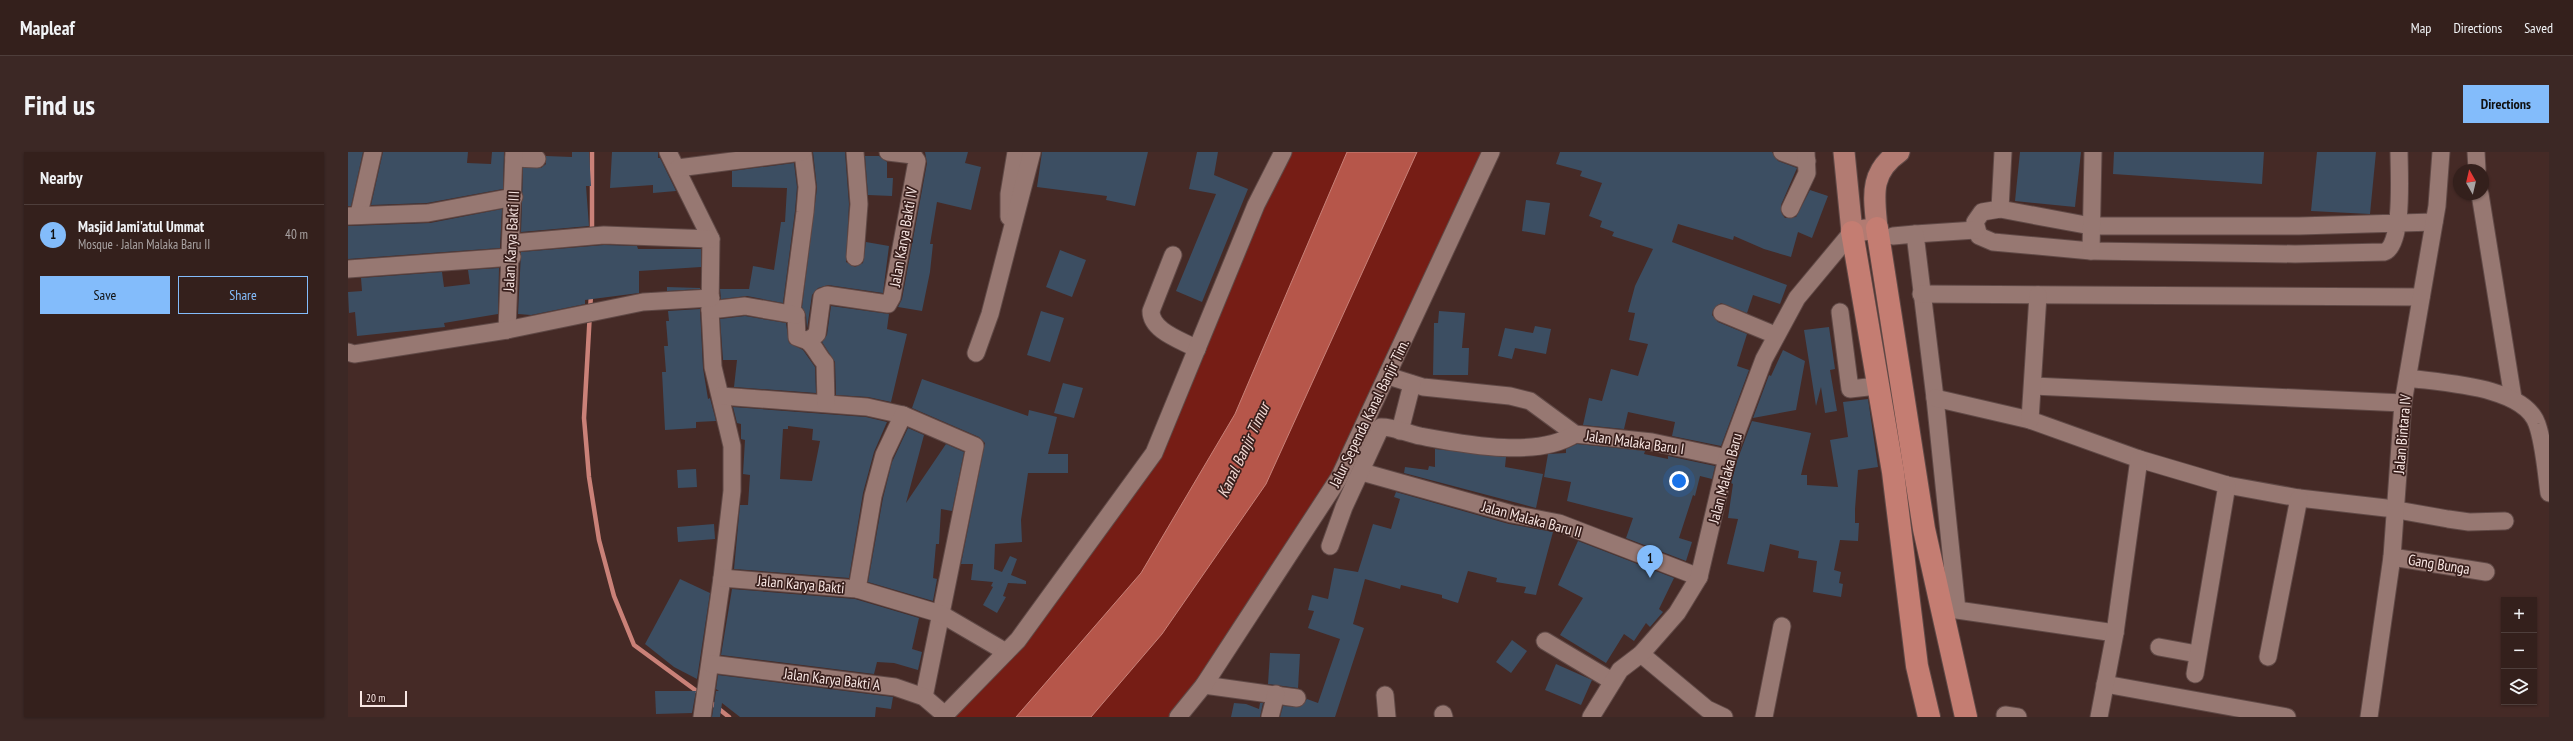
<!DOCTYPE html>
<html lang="en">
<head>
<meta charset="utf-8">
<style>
  :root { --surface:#34201c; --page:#3c2825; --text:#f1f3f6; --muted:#a9a3a3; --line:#4e3e3b; --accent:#83bcfb }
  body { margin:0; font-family:"PT Sans Narrow",sans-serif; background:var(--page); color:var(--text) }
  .controls { position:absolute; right:12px; bottom:12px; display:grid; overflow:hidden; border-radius:0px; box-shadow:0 1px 3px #0004 }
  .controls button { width:36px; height:36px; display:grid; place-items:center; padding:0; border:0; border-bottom:1px solid var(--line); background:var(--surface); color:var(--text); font:20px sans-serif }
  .compass { position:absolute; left:2105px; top:12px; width:36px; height:36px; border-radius:50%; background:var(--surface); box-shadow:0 1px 3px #0004; rotate:352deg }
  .scale { position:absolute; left:12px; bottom:10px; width:47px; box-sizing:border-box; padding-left:4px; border:2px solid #f8e6e3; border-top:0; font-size:11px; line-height:14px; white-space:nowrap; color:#f8e6e3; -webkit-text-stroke:3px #3a201d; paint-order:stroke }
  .you { position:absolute; left:1331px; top:329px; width:14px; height:14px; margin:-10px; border:3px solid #fff; border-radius:50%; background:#1a73e8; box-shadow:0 0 0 6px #1a73e833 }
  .badge { display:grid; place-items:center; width:26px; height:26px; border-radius:50%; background:var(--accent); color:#111; font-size:13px; font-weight:700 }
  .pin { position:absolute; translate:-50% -33px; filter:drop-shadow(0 1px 2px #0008) }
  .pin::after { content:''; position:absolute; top:21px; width:14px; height:12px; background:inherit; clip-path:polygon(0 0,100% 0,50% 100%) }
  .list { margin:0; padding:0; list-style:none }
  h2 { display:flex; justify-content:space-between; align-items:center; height:52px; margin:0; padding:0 16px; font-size:17px }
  h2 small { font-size:13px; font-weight:400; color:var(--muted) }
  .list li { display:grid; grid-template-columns:26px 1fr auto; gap:12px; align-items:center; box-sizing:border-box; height:60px; padding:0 16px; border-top:1px solid var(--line) }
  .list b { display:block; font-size:15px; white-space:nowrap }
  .list p { margin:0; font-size:13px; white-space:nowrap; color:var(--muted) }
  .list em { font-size:13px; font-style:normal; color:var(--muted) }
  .actions { display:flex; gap:8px; padding:12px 16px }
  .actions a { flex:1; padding:9px 0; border:1px solid var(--accent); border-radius:0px; text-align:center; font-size:14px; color:var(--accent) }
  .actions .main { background:var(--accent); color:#111 }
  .icon { flex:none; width:22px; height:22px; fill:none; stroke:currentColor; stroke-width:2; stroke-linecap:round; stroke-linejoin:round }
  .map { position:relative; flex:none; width:2201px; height:565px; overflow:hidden; border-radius:0px }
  header { display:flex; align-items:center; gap:24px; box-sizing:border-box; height:56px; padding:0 20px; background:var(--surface); border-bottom:1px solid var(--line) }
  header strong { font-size:19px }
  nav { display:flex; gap:22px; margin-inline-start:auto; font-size:14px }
  .intro { display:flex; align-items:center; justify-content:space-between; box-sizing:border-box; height:96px; padding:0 24px }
  h1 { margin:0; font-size:28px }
  .button { padding:10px 18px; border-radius:0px; background:var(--accent); color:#111; font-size:14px; font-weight:700 }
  main { display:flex; gap:24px; padding:0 24px }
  aside { flex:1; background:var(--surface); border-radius:0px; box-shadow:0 1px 3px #0004 }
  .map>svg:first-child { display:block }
  .green { fill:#761d15 }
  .water { fill:#b6564a; stroke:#ca8178 }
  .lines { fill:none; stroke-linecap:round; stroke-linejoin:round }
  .stream { stroke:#ca8178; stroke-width:4.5 }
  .building { fill:#3c4e62; fill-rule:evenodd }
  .minor-casing { stroke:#604946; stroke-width:19 }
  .major-casing { stroke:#604946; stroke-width:23 }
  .highway-casing { stroke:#604946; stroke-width:24 }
  .minor { stroke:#977872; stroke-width:17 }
  .major { stroke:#b27b72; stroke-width:21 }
  .highway { stroke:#c47d72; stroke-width:22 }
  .labels { text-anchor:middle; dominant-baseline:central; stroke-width:3.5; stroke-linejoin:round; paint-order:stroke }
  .street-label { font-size:15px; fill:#f8e6e3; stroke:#3a201d }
  .water-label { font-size:16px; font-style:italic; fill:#f4d9d4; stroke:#3a201d }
</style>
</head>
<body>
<header>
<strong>Mapleaf</strong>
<nav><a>Map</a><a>Directions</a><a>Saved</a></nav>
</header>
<div class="intro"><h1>Find us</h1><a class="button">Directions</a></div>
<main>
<aside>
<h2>Nearby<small></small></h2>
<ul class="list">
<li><span class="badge">1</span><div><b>Masjid Jami'atul Ummat</b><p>Mosque · Jalan Malaka Baru II</p></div><em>40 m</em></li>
</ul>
<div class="actions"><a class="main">Save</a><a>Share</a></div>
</aside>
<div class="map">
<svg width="2201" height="565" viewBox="0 0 2201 565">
  <rect width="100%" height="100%" fill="#452a26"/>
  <!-- green -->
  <g class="green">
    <path d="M 935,0 L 999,0 L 887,262 L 793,421 L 668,565 L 599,565 L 806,301 Z"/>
    <path d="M 1069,0 L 1143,0 L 1005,296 L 830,565 L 743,565 L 814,482 L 918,332 Z"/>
  </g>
  <!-- water -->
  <path class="water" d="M 999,0 L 1069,0 L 918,332 L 814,482 L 743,565 L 668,565 L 793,421 L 887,262 Z"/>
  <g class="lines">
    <!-- stream -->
    <g class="stream">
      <path d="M 244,80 L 244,0"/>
      <path d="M 243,142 L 236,266 L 241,325 L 251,388 L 266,444 L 286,493 L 354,543"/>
      <path d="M 361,549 L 381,565"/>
    </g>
  </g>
  <!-- building -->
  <g class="building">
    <path d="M 0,0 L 15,0 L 3,54 L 0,54 Z"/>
    <path d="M 35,0 L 120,0 L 119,11 L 143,12 L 144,0 L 156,0 L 155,37 L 79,51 L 23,53 Z"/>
    <path d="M 224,0 L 241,0 L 243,34 L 238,34 L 241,74 L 173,80 L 175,16 L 193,16 L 198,12 L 198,4 L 224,5 Z"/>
    <path d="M 264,0 L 310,0 L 310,6 L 312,6 L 328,39 L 305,41 L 305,33 L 262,36 Z"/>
    <path d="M 465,0 L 497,0 L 501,52 L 498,110 L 507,115 L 515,111 L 518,90 L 541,94 L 535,141 L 480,133 L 470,136 L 464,143 L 459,177 L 458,163 L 454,155 L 469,36 Z"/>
    <path d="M 577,0 L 620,0 L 617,11 L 633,15 L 623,58 L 589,50 L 582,92 L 585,92 L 582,120 L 574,159 L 550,155 L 554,147 L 579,11 Z"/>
    <path d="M 694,0 L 800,0 L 787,54 L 758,48 L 759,44 L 689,35 Z"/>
    <path d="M 849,0 L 870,0 L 866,23 L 900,37 L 854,150 L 828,139 L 868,42 L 841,37 Z"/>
    <path d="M 1212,0 L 1424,0 L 1430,9 L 1449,16 L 1433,53 L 1434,62 L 1437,66 L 1448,65 L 1462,38 L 1480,44 L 1464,86 L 1450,80 L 1443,105 L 1416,97 L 1386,84 L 1385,88 L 1330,72 L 1324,90 L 1439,133 L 1432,152 L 1405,143 L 1399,161 L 1373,151 L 1365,158 L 1364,163 L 1370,170 L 1399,182 L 1389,214 L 1401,218 L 1373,294 L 1324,284 L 1327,270 L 1280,260 L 1276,277 L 1235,273 L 1241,246 L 1254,249 L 1263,217 L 1290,224 L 1300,192 L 1281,188 L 1287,161 L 1280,160 L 1287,134 L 1305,97 L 1264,84 L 1266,80 L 1252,75 L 1254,69 L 1241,64 L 1254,31 L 1232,24 L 1234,19 L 1208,12 Z"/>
    <path d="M 1672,0 L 1733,0 L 1727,55 L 1667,49 Z"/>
    <path d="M 1766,0 L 1916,0 L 1914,32 L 1765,22 Z"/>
    <path d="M 1969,0 L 2028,0 L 2022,62 L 1963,59 Z"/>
    <path d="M 517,4 L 531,4 L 539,10 L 539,26 L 545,26 L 544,44 L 520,43 Z"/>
    <path d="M 446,11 L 449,35 L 447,59 L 435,151 L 399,144 L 373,147 L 372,137 L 401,137 L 405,114 L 426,118 L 433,70 L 437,70 L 439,36 L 384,35 L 384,19 Z"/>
    <path d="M 1178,48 L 1202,51 L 1197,83 L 1174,79 Z"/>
    <path d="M 154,57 L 152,96 L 0,107 L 0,74 L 82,71 Z"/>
    <path d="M 256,93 L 289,94 L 290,97 L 353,97 L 353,115 L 291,119 L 291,141 L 237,148 L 237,152 L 183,163 L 170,162 L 173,100 Z"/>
    <path d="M 712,98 L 738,108 L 724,145 L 698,135 Z"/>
    <path d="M 151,116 L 150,162 L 96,171 L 97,175 L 9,184 L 7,160 L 1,161 L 0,140 L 14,139 L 13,126 L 94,120 L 96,135 L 122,132 L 120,118 Z"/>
    <path d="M 319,135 L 352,136 L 352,137 L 319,139 Z"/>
    <path d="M 483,154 L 541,162 L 539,177 L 559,182 L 543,250 L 520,245 L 488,243 L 487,210 L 474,190 L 479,183 Z"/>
    <path d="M 352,157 L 355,216 L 360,247 L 362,246 L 368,269 L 348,270 L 348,276 L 317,278 L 314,220 L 318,220 L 316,194 L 320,194 L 318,169 L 321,169 L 320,159 Z"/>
    <path d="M 693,159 L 716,166 L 702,210 L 679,203 Z"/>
    <path d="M 1091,159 L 1117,161 L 1114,196 L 1121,196 L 1120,223 L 1085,223 L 1086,171 L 1090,171 Z"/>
    <path d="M 397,164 L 438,171 L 441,191 L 455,198 L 467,215 L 468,241 L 386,235 L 389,208 L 375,208 L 372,167 Z"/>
    <path d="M 1187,174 L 1203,177 L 1198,202 L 1167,196 L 1164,207 L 1150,204 L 1157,176 L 1185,181 Z"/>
    <path d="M 1481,175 L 1487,217 L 1482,218 L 1489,259 L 1477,261 L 1473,235 L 1468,254 L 1456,178 Z"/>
    <path d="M 1435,198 L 1457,209 L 1448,258 L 1405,266 L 1421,223 L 1423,224 Z"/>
    <path d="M 574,227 L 680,264 L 681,258 L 709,265 L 700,302 L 720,302 L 720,321 L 680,321 L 673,368 L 674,390 L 647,392 L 646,417 L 654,420 L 662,404 L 669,407 L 663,423 L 678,429 L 678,432 L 660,431 L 655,444 L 658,445 L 649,461 L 635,453 L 645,435 L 643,434 L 645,430 L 623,428 L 625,412 L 613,412 L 637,291 L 631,285 L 564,256 Z"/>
    <path d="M 715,231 L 735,236 L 726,266 L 706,261 Z"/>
    <path d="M 1520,247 L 1530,315 L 1510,318 L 1507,357 L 1507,371 L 1511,371 L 1510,389 L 1492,388 L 1486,418 L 1493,420 L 1491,431 L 1495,432 L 1493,445 L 1465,440 L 1469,409 L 1450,406 L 1451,399 L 1422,392 L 1416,420 L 1379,412 L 1390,367 L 1380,366 L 1385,332 L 1383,331 L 1389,309 L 1404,269 L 1463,281 L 1453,323 L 1459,323 L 1459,333 L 1490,335 L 1482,288 L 1500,285 L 1495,250 Z"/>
    <path d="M 385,255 L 518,265 L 539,270 L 526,300 L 515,341 L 501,426 L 386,417 L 392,353 L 400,353 L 402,323 L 395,322 L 397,288 L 393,287 L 393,272 L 389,271 ZM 440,274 L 465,277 L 464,288 L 472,289 L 464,329 L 432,327 L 435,277 L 440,277 Z"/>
    <path d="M 560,276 L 576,283 L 558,351 L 598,292 L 616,300 L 604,359 L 593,357 L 591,392 L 588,392 L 585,426 L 589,427 L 585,449 L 520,430 L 535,346 L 544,310 Z"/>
    <path d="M 1229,292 L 1297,299 L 1296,302 L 1320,307 L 1320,304 L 1367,314 L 1364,327 L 1352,324 L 1347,344 L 1345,343 L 1331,386 L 1344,390 L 1338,409 L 1278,386 L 1285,366 L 1219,349 L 1223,330 L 1196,325 L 1200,302 L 1218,301 L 1218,297 Z"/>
    <path d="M 1087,297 L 1158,305 L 1157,315 L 1195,322 L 1188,356 L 1056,321 L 1057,315 L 1080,318 L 1081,314 L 1087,315 Z"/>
    <path d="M 348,317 L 349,335 L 330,336 L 329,318 Z"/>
    <path d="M 1048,340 L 1161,372 L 1205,380 L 1188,443 L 1176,441 L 1178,435 L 1148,430 L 1149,426 L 1120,419 L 1110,451 L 1094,446 L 1094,443 L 1053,433 L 1052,437 L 1017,427 L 1005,472 L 1016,476 L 987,565 L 932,565 L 935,554 L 952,555 L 959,547 L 970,551 L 992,487 L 960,476 L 966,459 L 960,458 L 964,443 L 980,447 L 986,416 L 1010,420 L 1025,372 L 1043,377 L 1052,347 L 1046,345 Z"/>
    <path d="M 366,372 L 367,387 L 330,390 L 329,375 Z"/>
    <path d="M 1230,389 L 1326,426 L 1311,457 L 1315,460 L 1302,475 L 1298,471 L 1286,489 L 1276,482 L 1258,511 L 1212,483 L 1235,446 L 1210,433 Z"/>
    <path d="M 332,427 L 362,441 L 349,527 L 326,515 L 297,492 Z"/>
    <path d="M 384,437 L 507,447 L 571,466 L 564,497 L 574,500 L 570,518 L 546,511 L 529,510 L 526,522 L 373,503 Z"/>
    <path d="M 1164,488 L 1179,499 L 1163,521 L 1148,510 Z"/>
    <path d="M 922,501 L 952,502 L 950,536 L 920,532 Z"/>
    <path d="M 1208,512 L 1244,528 L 1233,553 L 1197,538 Z"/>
    <path d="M 370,523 L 545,545 L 543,557 L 528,555 L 527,565 L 392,565 L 374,551 L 372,565 L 364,565 L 368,539 L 371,539 L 368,537 Z"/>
    <path d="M 307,539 L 348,539 L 344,561 L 308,562 Z"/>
    <path d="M 886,551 L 898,552 L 911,557 L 912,551 L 915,551 L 912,565 L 883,565 Z"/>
  </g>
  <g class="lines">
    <!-- minor casing -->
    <g class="minor-casing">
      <g id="minor">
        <path d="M 320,0 L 363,87 L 362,158 L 365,215 L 384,294 L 384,339 L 374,426 L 354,565"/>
        <path d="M 507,0 L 511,52 L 507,105"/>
        <path d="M 1434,0 L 1459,9"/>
        <path d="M 2051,0 C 2051,18 2056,95 2036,100 L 1947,102 L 1743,99 L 1645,90 L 1631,84 L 1627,70 L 1634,60 L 1652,57 L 1743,74 L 1951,74 L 2086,70"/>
        <path d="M 2128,0 L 2129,18"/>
        <path d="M 455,1 L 459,35 L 457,60 L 444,158 L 448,163 L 449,185 L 460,189"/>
        <path d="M 166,6 L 189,7"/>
        <path d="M 330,16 L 454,0"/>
        <path d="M 2132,42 L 2165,246"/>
        <path d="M 1442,57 L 1459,21 L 1458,0"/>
        <path d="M 1652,57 L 1655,0"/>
        <path d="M 11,62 L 25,0"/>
        <path d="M 0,64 L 80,61 L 166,45"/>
        <path d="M 661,65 L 661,42 L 668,0"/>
        <path d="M 1567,82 L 1628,78"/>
        <path d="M 1545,84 L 1567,82 L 1587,246 L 1609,458 L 1767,481"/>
        <path d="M 164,91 L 256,83 L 363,87"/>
        <path d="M 1743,99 L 1745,0"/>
        <path d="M 825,103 L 803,159 C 803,179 833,188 849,197"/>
        <path d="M 0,117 L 164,105"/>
        <path d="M 1573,142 L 2073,145"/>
        <path d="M 362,158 L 397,154 L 448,163"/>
        <path d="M 1492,160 L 1502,237 L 1529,234"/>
        <path d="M 1374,161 L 1427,183"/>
        <path d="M 159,178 L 166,0"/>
        <path d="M 0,200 L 6,202 L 159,178 L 295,150 L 363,146"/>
        <path d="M 628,201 L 642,162 L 684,0"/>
        <path d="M 1040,224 L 1075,235 L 1162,244 L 1182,249 L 1227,282 L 1304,290 L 1379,306"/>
        <path d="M 2060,226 C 2095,231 2176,234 2189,272 C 2196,291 2198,320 2201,341"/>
        <path d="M 1685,234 L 2055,251"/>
        <path d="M 373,244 L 519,255 L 555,263 L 627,294 L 576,545"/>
        <path d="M 1587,246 L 1682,268 L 1791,307 L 1879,333 L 1951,346 L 2038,356 L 2100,367 L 2121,370 L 2157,369"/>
        <path d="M 478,251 L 477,211 C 470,204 468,196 460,189 L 469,182 L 474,145 L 479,143 L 540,152 L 544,145 L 569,9 L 565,3 L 540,0"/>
        <path d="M 1682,268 L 1690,143"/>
        <path d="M 1052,279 L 1064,232"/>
        <path d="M 1014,320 L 1164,362 L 1211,371 L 1351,425"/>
        <path d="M 982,394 L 996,355 L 1033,275 C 1046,275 1059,281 1072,284 C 1116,292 1188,307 1227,282"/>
        <path d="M 2044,405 L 2138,420"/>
        <path d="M 374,426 L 509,437 L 593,462 L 658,500"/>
        <path d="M 509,437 L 525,344 L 536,303 L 555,263"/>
        <path d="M 1197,489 L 1264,529"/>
        <path d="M 1811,495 L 1849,502"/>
        <path d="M 1293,502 L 1359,557 L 1376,565"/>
        <path d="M 1920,505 L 1951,346"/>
        <path d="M 363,512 L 547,535 L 576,545 L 597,563"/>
        <path d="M 1847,522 L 1879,333"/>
        <path d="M 1757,532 L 1939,565"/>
        <path d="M 856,533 L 949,546"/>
        <path d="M 1037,543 L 1039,565"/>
        <path d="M 1095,562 L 1096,565"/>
        <path d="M 1657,563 L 1670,565"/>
        <path d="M 595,565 L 670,488 L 806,301 L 908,53 L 935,0"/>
        <path d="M 830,565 L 856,533 L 991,326 L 1143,0"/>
        <path d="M 922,565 L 928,542"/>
        <path d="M 1243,565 L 1272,518 L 1293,502 L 1329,461 L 1351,425 L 1379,306 L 1416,207 L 1449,146 L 1504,80"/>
        <path d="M 1416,565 L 1434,474"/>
        <path d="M 1751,565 L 1767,481 L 1791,307"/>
        <path d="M 2021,565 L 2044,405 L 2055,251 L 2089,54 L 2093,0"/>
      </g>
    </g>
    <!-- major casing -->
    <g class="major-casing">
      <path id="major" d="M 1496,0 L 1504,80 L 1529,76 C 1526,44 1521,21 1551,0"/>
    </g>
    <!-- highway casing -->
    <g class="highway-casing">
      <g id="highway">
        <path d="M 1529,76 L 1576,377 L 1618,565"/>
        <path d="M 1504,80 L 1545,320 L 1569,514 L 1581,565"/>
      </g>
    </g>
    <!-- minor -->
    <use href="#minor" class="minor"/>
    <!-- major -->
    <use href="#major" class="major"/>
    <!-- highway -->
    <use href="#highway" class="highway"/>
  </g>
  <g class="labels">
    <!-- street labels -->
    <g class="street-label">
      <text transform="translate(555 85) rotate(-80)">Jalan Karya Bakti IV</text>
      <text transform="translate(163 89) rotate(-87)">Jalan Karya Bakti III</text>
      <text transform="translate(1021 261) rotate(-64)">Jalur Sependa Kanal Banjir Tim.</text>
      <text transform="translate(2054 282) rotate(-85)">Jalan Bintara IV</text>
      <text transform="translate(1287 290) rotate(8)">Jalan Malaka Baru I</text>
      <text transform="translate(1377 326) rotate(-75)">Jalan Malaka Baru</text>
      <text transform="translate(1184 367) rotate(15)">Jalan Malaka Baru II</text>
      <text transform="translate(2091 412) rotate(9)">Gang Bunga</text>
      <text transform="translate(453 432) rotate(5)">Jalan Karya Bakti</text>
      <text transform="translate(484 527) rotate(7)">Jalan Karya Bakti A</text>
    </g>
    <!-- water labels -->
    <g class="water-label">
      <text transform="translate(895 298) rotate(-65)">Kanal Banjir Timur</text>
    </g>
  </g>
</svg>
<div class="controls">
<button>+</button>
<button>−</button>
<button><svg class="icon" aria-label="layers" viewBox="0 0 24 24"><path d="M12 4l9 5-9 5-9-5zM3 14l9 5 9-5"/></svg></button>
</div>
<svg class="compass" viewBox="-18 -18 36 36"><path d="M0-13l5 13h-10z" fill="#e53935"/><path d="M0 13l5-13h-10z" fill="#a9a3a3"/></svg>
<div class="scale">20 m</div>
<div class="you"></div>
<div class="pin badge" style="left:1302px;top:426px">1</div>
</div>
</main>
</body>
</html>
